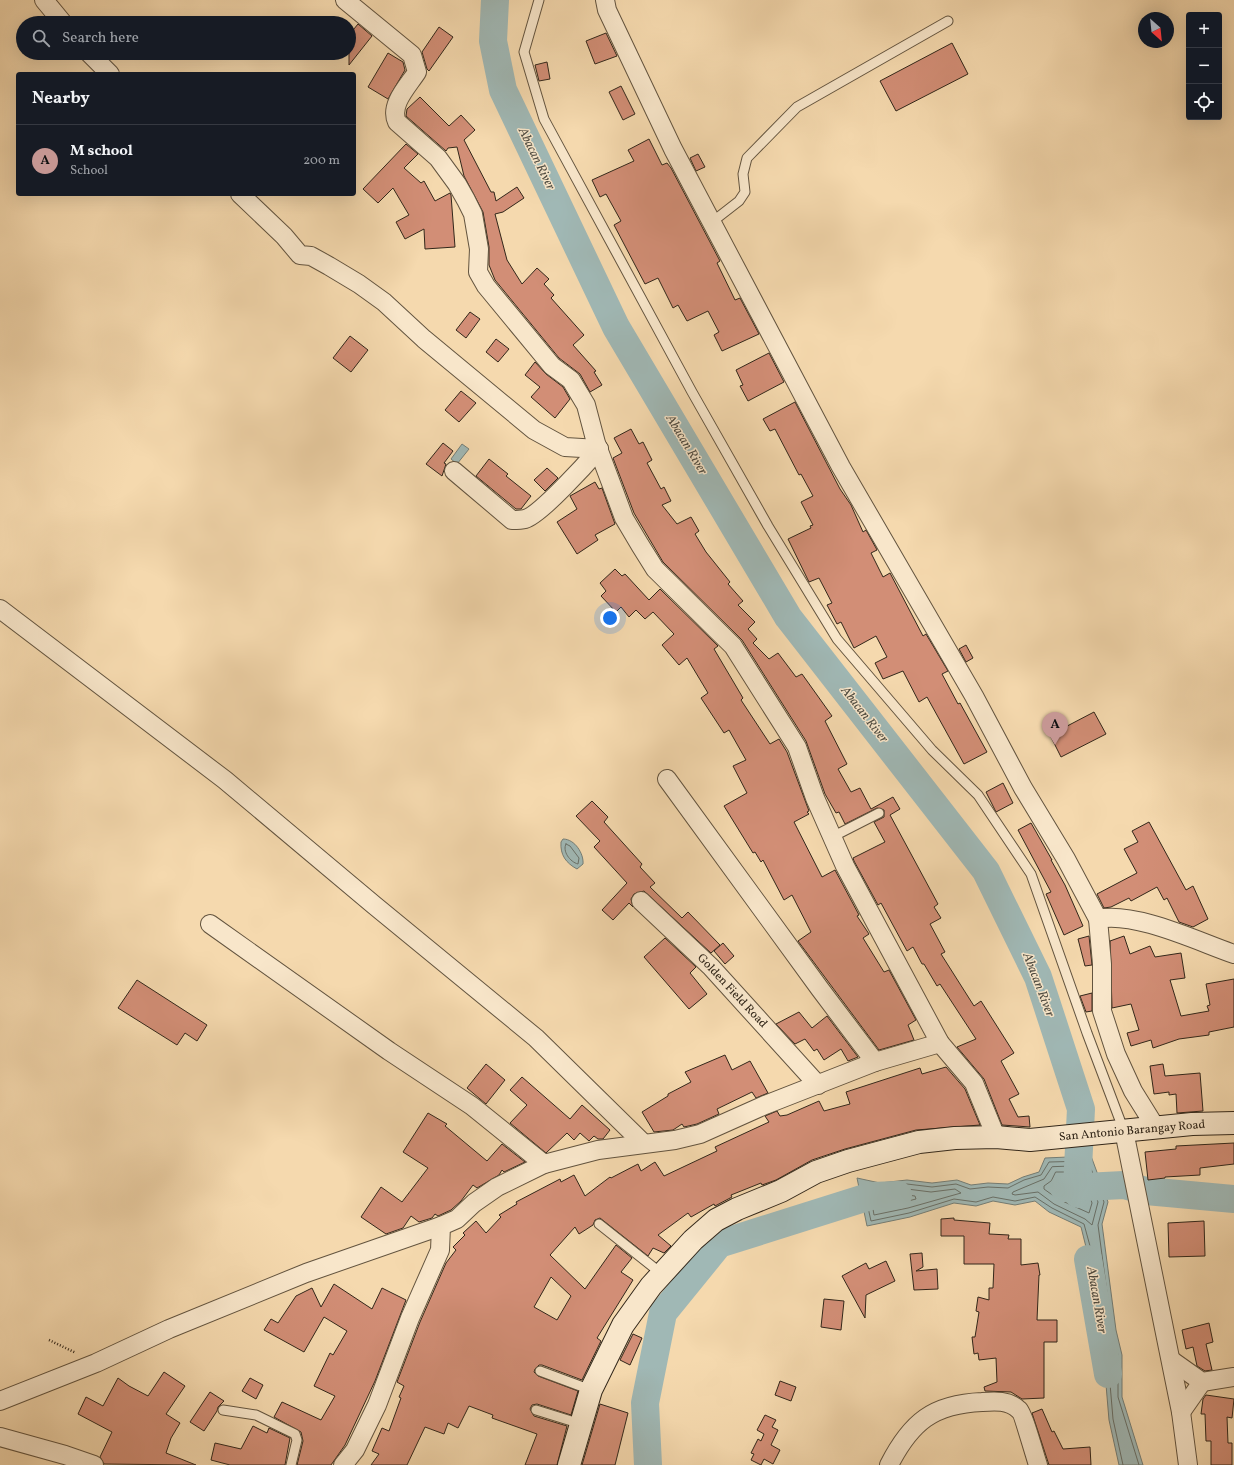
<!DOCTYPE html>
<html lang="en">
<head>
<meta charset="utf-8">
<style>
  :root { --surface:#171b24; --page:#242831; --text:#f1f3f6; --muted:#9ea1a6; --line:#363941; --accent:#c59692 }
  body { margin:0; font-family:Vollkorn,serif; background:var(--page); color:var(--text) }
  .controls { position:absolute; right:12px; top:12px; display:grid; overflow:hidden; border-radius:4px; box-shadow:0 4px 16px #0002 }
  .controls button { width:36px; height:36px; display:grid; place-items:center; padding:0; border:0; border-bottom:1px solid var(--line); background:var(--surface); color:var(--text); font:20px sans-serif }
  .compass { position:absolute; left:1138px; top:12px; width:36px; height:36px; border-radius:50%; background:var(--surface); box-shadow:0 4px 16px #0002; rotate:153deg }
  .you { position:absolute; left:610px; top:618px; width:14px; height:14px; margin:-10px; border:3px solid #fff; border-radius:50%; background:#1a73e8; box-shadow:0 0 0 6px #1a73e833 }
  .badge { display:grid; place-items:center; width:26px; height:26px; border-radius:50%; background:var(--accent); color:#111; font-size:13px; font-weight:700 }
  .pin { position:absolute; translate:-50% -33px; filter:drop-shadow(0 1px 2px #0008) }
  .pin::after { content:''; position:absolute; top:21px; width:14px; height:12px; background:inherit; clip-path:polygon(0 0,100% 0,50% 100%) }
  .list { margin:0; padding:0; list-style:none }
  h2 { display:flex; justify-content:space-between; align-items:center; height:52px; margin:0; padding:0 16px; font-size:17px }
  h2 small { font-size:13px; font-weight:400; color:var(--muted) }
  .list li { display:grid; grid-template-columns:26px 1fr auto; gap:12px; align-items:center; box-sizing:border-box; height:72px; padding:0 16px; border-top:1px solid var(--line) }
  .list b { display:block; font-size:15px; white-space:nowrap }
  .list p { margin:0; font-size:13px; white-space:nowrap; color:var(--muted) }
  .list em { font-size:13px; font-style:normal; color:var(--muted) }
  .icon { flex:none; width:22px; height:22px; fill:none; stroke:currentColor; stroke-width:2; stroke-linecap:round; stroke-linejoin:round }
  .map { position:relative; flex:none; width:1234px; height:1465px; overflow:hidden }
  .search { position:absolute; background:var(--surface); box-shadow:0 4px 16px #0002; left:16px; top:16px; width:340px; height:44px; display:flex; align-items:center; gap:10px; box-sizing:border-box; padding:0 14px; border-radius:22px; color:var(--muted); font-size:15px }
  .panel { position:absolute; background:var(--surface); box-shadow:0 4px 16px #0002; left:16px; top:72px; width:340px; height:124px; border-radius:4px }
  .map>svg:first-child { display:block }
  .water { fill:#a0b8b5; stroke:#747e77 }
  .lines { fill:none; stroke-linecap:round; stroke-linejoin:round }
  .shore { stroke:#697068; stroke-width:1 }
  .river { stroke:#a0b8b5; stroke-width:28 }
  .building { fill:#d28e76; stroke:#32271a; fill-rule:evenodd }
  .lane-casing { stroke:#63543f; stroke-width:11 }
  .street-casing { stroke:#63543f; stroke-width:20 }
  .secondary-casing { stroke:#32271a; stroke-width:24 }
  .path { stroke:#32271a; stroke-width:2.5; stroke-dasharray:1 2; stroke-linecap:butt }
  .lane { stroke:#f8e6ca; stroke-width:9 }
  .street { stroke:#f8e6ca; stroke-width:18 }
  .secondary { stroke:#f8e6ca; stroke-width:22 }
  .labels { text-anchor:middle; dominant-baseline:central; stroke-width:3; stroke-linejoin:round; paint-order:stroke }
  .street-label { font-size:12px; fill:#32271a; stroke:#f8e6ca }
  .water-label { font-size:13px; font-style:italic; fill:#4e4b41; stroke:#f8e6ca }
</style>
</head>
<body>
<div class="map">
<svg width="1234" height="1465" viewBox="0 0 1234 1465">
  <rect width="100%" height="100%" fill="#f5d9ae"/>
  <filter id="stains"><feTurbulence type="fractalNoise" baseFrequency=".005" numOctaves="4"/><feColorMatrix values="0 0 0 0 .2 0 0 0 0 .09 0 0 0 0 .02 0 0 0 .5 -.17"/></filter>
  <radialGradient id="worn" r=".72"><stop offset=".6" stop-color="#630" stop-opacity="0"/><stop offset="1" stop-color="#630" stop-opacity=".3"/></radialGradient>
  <!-- water -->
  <g class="water">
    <path d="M 462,444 L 469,449 L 457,464 L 451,459 Z"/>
    <path d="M 563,839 C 575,839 584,854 583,864 L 577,869 C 566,863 560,855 561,842 Z"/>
    <path d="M 1091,1156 L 1108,1202 L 1102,1224 L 1116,1330 L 1122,1355 L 1122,1397 L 1143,1465 L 1119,1465 L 1109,1420 L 1100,1314 L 1089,1277 L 1086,1247 L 1081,1227 L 1049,1212 L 1035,1201 L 1015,1205 L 993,1201 L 976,1206 L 954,1203 L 910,1217 L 867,1226 L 857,1178 L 880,1183 L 907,1180 L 932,1183 L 957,1180 L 971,1185 L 988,1183 L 1008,1184 L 1023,1177 L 1039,1172 L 1045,1158 Z"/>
  </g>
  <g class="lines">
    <!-- shore -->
    <g class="shore">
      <path d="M 566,844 L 570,846 L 579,858 L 578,864 C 570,862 562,851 566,844 Z"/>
      <path d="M 1084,1166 L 1098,1202 L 1092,1225 L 1085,1219 L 1054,1204 L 1038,1192 L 1015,1195 L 1012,1194 L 1013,1192 L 1044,1179 L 1052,1167 Z"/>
      <path d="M 1056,1172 L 1081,1172 L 1092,1203 L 1089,1213 L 1058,1199 L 1044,1189 L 1044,1186 L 1051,1181 Z"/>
      <path d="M 907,1189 L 931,1192 L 955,1189 L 961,1193 L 908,1208 L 874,1215 L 870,1191 L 881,1192 Z"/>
      <path d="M 907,1195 L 915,1196 L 916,1199 L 880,1208 L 878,1207 L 878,1198 Z"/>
      <path d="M 1123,1465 L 1113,1419 L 1104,1313 L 1093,1276 L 1090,1246 L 1084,1224 L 1052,1208 L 1035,1197 L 1015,1201 L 993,1197 L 976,1202 L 954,1199 L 909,1213 L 871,1221 L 863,1185 L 880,1187 L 907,1184 L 932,1187 L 956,1184 L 970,1189 L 988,1187 L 1008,1188 L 1024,1180 L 1041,1175 L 1049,1162 L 1088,1161 L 1104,1202 L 1098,1225 L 1112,1330 L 1118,1355 L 1118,1397 L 1139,1465"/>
    </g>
    <!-- river -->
    <g class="river">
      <path d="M 495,0 L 493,41 L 503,90 L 616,327 L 788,617 L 986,871 L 1038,977 L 1081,1109 L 1077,1187 L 1078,1194"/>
      <path d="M 1064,1188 L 1124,1185 L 1146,1191 L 1234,1199"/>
      <path d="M 1088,1259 L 1108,1374"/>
      <path d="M 648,1465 L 645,1403 L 663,1313 L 719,1244 L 871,1196 L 898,1195"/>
    </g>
  </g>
  <!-- building -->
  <g class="building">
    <path d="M 358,24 L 372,36 L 349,65 L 349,35 Z"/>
    <path d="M 439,27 L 453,37 L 429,71 L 427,69 L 422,52 Z"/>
    <path d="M 606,33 L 617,56 L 595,64 L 586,41 Z"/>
    <path d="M 952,43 L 968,74 L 896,111 L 880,81 Z"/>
    <path d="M 388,53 L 403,62 L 405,70 L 388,99 L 368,87 Z"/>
    <path d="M 547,62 L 550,79 L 539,81 L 535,65 Z"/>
    <path d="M 621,86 L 635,114 L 623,120 L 609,92 Z"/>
    <path d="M 420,97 L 449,126 L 461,115 L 475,130 L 464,140 L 491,192 L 494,192 L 496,201 L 517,187 L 524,198 L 503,212 L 495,214 L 507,260 L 522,284 L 537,268 L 549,279 L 544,284 L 554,295 L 551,298 L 584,335 L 573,345 L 596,371 L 594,372 L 602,385 L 590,392 L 580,374 L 559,358 L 495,280 L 489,265 L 489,247 L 483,212 L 464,176 L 457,147 L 448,148 L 446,151 L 406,116 L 407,109 Z"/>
    <path d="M 649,139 L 662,165 L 667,163 L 671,168 L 720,261 L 717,263 L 735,300 L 740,298 L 759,334 L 722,351 L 714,335 L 719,332 L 708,311 L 687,321 L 678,305 L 673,308 L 658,278 L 645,284 L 614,225 L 621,221 L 606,194 L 600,197 L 592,180 L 634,161 L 628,150 Z"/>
    <path d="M 406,144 L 418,154 L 404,168 L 421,183 L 424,181 L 435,201 L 450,193 L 451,195 L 455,247 L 425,249 L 424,229 L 405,239 L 396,222 L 409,215 L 393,188 L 378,203 L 363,189 Z"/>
    <path d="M 698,154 L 705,167 L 696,171 L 690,158 Z"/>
    <path d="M 470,312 L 480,319 L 466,338 L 456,330 Z"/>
    <path d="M 350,336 L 368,350 L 351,372 L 333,358 Z"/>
    <path d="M 496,339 L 509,349 L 498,362 L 486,352 Z"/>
    <path d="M 769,353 L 784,382 L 748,401 L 740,386 L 743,385 L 736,370 Z"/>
    <path d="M 535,362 L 546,374 L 563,387 L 570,399 L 555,418 L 531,397 L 540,387 L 525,375 Z"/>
    <path d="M 461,391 L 476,403 L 459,422 L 445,410 Z"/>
    <path d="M 795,402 L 840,489 L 851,505 L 863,532 L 866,530 L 876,548 L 877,550 L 871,553 L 883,577 L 890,573 L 923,636 L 926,634 L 948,671 L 942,674 L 958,704 L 960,703 L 987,752 L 964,764 L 927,697 L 919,702 L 903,671 L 883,679 L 875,663 L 887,657 L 876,636 L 854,648 L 841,622 L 837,624 L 827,605 L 832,603 L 819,578 L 809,582 L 788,539 L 811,528 L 810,526 L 813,525 L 801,502 L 813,496 L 801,474 L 799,475 L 775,429 L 770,431 L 763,419 Z"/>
    <path d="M 631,429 L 639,444 L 643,442 L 652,460 L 647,463 L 661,489 L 664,487 L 671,501 L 662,505 L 677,524 L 691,517 L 699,531 L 695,534 L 706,552 L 730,582 L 728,584 L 743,601 L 738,605 L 755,622 L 748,629 L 757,639 L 753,643 L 769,659 L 778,653 L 796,677 L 802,674 L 832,716 L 825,721 L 847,764 L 838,769 L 851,792 L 860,788 L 871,809 L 893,797 L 900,809 L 890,815 L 938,904 L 934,907 L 941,918 L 930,924 L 945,952 L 941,954 L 974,1006 L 981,1001 L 1014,1053 L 1001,1061 L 1019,1094 L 1009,1099 L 1018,1117 L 1029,1116 L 1030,1127 L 1002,1125 L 984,1079 L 957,1047 L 976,1039 L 940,984 L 937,986 L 924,964 L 922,964 L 913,947 L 907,951 L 881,903 L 878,905 L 854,861 L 853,858 L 885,842 L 874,822 L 884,817 L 884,810 L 877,808 L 845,824 L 839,812 L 836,813 L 825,794 L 806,741 L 742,640 L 663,562 L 634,513 L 613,458 L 622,453 L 614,438 Z"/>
    <path d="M 443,443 L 453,451 L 444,463 L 446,464 L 442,476 L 426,464 Z"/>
    <path d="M 489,459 L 508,474 L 506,476 L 531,496 L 521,509 L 516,509 L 476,476 Z"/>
    <path d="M 547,468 L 558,478 L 545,491 L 534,480 Z"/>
    <path d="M 595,482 L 599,489 L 602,488 L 615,524 L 595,535 L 598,540 L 577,554 L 557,522 L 577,509 L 570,496 Z"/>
    <path d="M 615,569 L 622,576 L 625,574 L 649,600 L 660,589 L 718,646 L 714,649 L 743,698 L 741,700 L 770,744 L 779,739 L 787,752 L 809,811 L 807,812 L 809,814 L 794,822 L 822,877 L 835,870 L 859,915 L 857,916 L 869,934 L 863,938 L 884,972 L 889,970 L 916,1020 L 908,1025 L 914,1040 L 879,1050 L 798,941 L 811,932 L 792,895 L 784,900 L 763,860 L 761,862 L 755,852 L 753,853 L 724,806 L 747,793 L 733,766 L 746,760 L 729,730 L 724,733 L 701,698 L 708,693 L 687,658 L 679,665 L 662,645 L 674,634 L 653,612 L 645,619 L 636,610 L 629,617 L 621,607 L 616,612 L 601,596 L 606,591 L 600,583 Z"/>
    <path d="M 966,645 L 973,658 L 966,662 L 959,649 Z"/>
    <path d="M 1094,712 L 1106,734 L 1061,757 L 1050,735 Z"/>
    <path d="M 1003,783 L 1013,803 L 996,812 L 986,792 Z"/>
    <path d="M 592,801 L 608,817 L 604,822 L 642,864 L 640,867 L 655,883 L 650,887 L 682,918 L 688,912 L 720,945 L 711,953 L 644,891 L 634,894 L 631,899 L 633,907 L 629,903 L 613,920 L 602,910 L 627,883 L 594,847 L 600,841 L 576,816 Z"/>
    <path d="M 1149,822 L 1186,890 L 1193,886 L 1208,919 L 1193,927 L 1179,922 L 1167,898 L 1164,900 L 1157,887 L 1131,901 L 1129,898 L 1111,907 L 1104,908 L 1097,894 L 1137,873 L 1124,849 L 1138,842 L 1132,831 Z"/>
    <path d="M 1031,823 L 1052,860 L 1051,860 L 1065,885 L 1083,926 L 1064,935 L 1046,894 L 1051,892 L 1018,830 Z"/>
    <path d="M 1089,936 L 1092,965 L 1085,966 L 1078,939 Z"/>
    <path d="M 1124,936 L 1130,954 L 1150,946 L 1155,957 L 1181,953 L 1185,978 L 1170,980 L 1181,1016 L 1209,1011 L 1207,1006 L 1210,1005 L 1206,984 L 1234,979 L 1234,1027 L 1209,1032 L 1209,1035 L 1179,1039 L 1153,1048 L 1151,1040 L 1131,1046 L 1127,1033 L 1139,1030 L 1131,1004 L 1112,1008 L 1110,941 Z"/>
    <path d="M 665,938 L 696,967 L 690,973 L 707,994 L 689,1009 L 644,957 Z"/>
    <path d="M 723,943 L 734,956 L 725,964 L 714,951 Z"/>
    <path d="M 137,980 L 207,1025 L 197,1041 L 185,1033 L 177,1045 L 118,1008 Z"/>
    <path d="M 1092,993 L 1092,1011 L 1086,1012 L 1080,996 Z"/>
    <path d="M 799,1012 L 812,1028 L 827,1016 L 858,1057 L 848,1061 L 841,1049 L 824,1060 L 817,1049 L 814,1051 L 805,1039 L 795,1044 L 776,1024 Z"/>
    <path d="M 725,1055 L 732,1070 L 750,1061 L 768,1093 L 756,1098 L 752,1092 L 717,1109 L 719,1114 L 697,1124 L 684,1127 L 682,1124 L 673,1130 L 654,1132 L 642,1112 L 668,1096 L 668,1094 L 691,1082 L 685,1072 Z"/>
    <path d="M 486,1064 L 505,1080 L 486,1104 L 467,1088 Z"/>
    <path d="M 1163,1064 L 1165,1076 L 1200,1073 L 1203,1111 L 1177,1113 L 1176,1094 L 1169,1095 L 1169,1092 L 1154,1094 L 1150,1066 Z"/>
    <path d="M 946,1067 L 965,1089 L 980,1125 L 916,1130 L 845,1149 L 812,1160 L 776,1180 L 762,1185 L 761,1183 L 731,1195 L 732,1197 L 715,1206 L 714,1204 L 691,1217 L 688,1213 L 658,1235 L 671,1246 L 664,1253 L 653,1248 L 648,1256 L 600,1218 L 595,1220 L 593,1225 L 579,1234 L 575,1227 L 550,1255 L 585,1289 L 616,1245 L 632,1258 L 621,1272 L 633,1280 L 597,1338 L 601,1341 L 582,1380 L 542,1365 L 539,1365 L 535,1369 L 534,1372 L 538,1376 L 578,1391 L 571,1415 L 537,1404 L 532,1405 L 530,1409 L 534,1416 L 567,1426 L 557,1465 L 525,1465 L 537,1434 L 492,1418 L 493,1415 L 469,1406 L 458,1428 L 448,1423 L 444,1434 L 425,1427 L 407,1465 L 371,1465 L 379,1454 L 372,1451 L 382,1428 L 389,1431 L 401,1398 L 399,1397 L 404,1386 L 397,1382 L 420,1322 L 446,1263 L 456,1250 L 453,1247 L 465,1235 L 463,1233 L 476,1221 L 486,1233 L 501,1217 L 499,1215 L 517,1204 L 516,1202 L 560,1179 L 561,1182 L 574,1175 L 585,1196 L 610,1177 L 611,1178 L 638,1164 L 641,1171 L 655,1162 L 664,1176 L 717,1151 L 715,1147 L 769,1122 L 765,1116 L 777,1111 L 780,1116 L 787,1115 L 819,1101 L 824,1111 L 850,1104 L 846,1092 L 920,1068 L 922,1074 ZM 551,1277 L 571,1296 L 557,1320 L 534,1307 Z"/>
    <path d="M 522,1077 L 570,1119 L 582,1105 L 610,1130 L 603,1139 L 598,1139 L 594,1136 L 589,1141 L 580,1133 L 574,1140 L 567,1133 L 546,1153 L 510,1123 L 527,1105 L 510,1090 Z"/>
    <path d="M 428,1113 L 447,1124 L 445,1126 L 487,1161 L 502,1144 L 525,1162 L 504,1172 L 502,1170 L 499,1175 L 477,1188 L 473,1185 L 461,1201 L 451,1210 L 438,1216 L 435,1214 L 432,1218 L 419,1222 L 411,1216 L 403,1228 L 386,1234 L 361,1217 L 381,1187 L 402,1202 L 428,1168 L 403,1152 Z"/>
    <path d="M 1234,1143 L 1234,1164 L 1200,1168 L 1200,1175 L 1165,1177 L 1165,1178 L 1148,1180 L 1145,1152 L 1176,1149 L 1176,1146 Z"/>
    <path d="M 954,1218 L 954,1220 L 990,1223 L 989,1234 L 1009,1235 L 1008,1239 L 1021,1239 L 1021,1265 L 1038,1263 L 1040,1275 L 1039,1275 L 1037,1320 L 1057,1320 L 1057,1342 L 1044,1342 L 1044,1398 L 1022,1399 L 1011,1392 L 985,1391 L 984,1387 L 997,1382 L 996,1358 L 979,1360 L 978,1353 L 974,1354 L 972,1337 L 975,1337 L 979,1312 L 976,1311 L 978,1297 L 989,1300 L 989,1288 L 993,1288 L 994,1264 L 964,1264 L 964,1236 L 941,1236 L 941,1219 Z"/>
    <path d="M 1204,1221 L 1205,1256 L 1169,1257 L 1168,1223 Z"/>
    <path d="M 922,1253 L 923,1267 L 916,1271 L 937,1269 L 938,1289 L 914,1290 L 910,1254 Z"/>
    <path d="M 886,1261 L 895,1281 L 866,1295 L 865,1318 L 842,1276 L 866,1263 L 869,1269 Z"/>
    <path d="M 334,1284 L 372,1309 L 382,1288 L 406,1300 L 375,1381 L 345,1445 L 331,1465 L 297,1465 L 303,1441 L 301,1432 L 274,1417 L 282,1402 L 321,1420 L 335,1396 L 314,1386 L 330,1353 L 333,1355 L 347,1331 L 324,1317 L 304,1352 L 264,1330 L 271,1319 L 278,1323 L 296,1296 L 312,1288 L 321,1307 Z"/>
    <path d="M 824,1299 L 844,1301 L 841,1330 L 821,1327 Z"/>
    <path d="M 1209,1323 L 1213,1342 L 1206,1344 L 1212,1370 L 1205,1371 L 1197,1366 L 1193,1347 L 1186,1349 L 1182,1330 Z"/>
    <path d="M 633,1334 L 642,1338 L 630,1365 L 620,1360 Z"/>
    <path d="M 164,1372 L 185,1386 L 166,1414 L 180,1423 L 171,1438 L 166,1453 L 196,1465 L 104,1464 L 100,1457 L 112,1432 L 78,1414 L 86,1397 L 103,1406 L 118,1378 L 129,1386 L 148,1396 Z"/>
    <path d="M 250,1378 L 263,1385 L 256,1399 L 242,1391 Z"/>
    <path d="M 780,1381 L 796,1387 L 791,1401 L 775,1395 Z"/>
    <path d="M 210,1392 L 224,1401 L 218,1407 L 217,1411 L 204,1431 L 190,1422 Z"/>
    <path d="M 1206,1395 L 1234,1399 L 1232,1418 L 1227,1417 L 1228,1443 L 1232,1443 L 1232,1465 L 1211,1465 L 1211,1441 L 1206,1441 L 1205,1414 L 1201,1414 L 1203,1399 Z"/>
    <path d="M 600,1404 L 628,1413 L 615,1465 L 582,1465 Z"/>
    <path d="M 1042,1409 L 1052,1432 L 1054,1431 L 1063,1449 L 1090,1447 L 1091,1465 L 1049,1465 L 1032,1413 Z"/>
    <path d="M 765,1415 L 776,1420 L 772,1427 L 778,1430 L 771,1445 L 780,1450 L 773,1464 L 764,1459 L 761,1465 L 751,1460 L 754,1454 L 751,1453 L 758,1439 L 761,1441 L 764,1434 L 757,1430 Z"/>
    <path d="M 253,1426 L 267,1433 L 269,1428 L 290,1438 L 285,1465 L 230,1465 L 211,1460 L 215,1443 L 241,1449 Z"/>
  </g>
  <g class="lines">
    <!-- lane casing -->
    <g class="lane-casing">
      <g id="lane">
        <path d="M 539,0 L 524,52 L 544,119 L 692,392 L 768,526 L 837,639 L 932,750 L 978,795 L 1031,874 L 1087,1033 L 1124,1131"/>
        <path d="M 712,222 L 739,201 L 745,192 L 743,174 L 747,158 L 797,107 L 948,21"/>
        <path d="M 832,837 L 879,813"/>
        <path d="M 599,1224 L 662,1274"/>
        <path d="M 540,1371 L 591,1390"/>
        <path d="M 223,1410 L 256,1415 L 295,1434 L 297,1440 L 291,1465"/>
        <path d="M 536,1410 L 581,1424"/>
      </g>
    </g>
    <!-- street casing -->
    <g class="street-casing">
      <g id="street">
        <path d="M 44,0 L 63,23"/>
        <path d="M 345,0 L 412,55 L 417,72 C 408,86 389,105 397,122 L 438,158 L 457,184 L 466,200 L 473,214 L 479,249 L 478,272 L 486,286 L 552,366 L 571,380 L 586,405 L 596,443 L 614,491 L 624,518 L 640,545 L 655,569 L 733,646 L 797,747 L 815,798 L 845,866 L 940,1043 L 974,1083 L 996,1137"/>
        <path d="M 605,0 L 607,10 L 673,149 L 841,467 L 974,696 L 1023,788 L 1066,859 L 1098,919 C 1135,911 1199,942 1234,954"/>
        <path d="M 89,53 L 110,74"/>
        <path d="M 240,194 L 284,236 L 300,255 L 311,256 L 329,266 L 359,284 L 384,302 L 424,339 L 534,430 L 565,447 L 599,449"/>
        <path d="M 454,471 L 512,520 C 516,520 521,520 525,519 C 540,515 587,463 599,449"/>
        <path d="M 0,609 L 225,780 L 374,905 L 536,1038 L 643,1143"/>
        <path d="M 667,779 L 820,989 L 875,1062"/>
        <path d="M 641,901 L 711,967 L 818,1085"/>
        <path d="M 1098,919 L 1102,964 L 1102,1011 L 1116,1054 L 1133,1091 L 1156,1128"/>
        <path d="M 210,924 L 389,1051 L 472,1106 L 544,1164"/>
        <path d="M 1124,1131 L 1181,1412 L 1188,1465"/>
        <path d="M 1171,1360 L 1202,1382 L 1234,1377"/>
        <path d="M 0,1401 L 96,1363 L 169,1329 L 306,1273 L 441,1226"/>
        <path d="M 1181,1412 L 1202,1382"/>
        <path d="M 0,1437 L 65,1455 L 94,1465"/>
        <path d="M 343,1465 L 355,1450 L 377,1405 L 410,1318 L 440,1250 L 441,1226 L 457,1219 L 474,1203 L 497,1187 L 544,1164 L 598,1150 L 675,1140 L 700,1134 L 765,1105 L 875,1062 L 940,1043"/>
        <path d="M 889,1465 C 911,1422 933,1404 982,1402 C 995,1401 1009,1400 1019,1410 C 1023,1413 1035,1456 1038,1465"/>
      </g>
    </g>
    <!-- secondary casing -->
    <g class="secondary-casing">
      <path id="secondary" d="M 569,1465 L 591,1390 L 623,1325 L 651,1286 L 693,1240 L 716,1220 L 737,1209 L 781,1191 L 816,1172 L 848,1161 L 919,1142 L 955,1138 L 996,1137 L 1030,1140 L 1192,1124 L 1234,1123"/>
    </g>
    <!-- path -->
    <path class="path" d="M 49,1340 L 76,1353"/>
    <!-- lane -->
    <use href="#lane" class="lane"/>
    <!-- street -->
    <use href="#street" class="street"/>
    <!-- secondary -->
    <use href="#secondary" class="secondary"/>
  </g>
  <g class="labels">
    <!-- street labels -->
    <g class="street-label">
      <text transform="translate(732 991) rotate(47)">Golden Field Road</text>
      <text transform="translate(1132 1131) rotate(-5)">San Antonio Barangay Road</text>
    </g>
    <!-- water labels -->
    <g class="water-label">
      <text transform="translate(536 159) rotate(64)">Abacan River</text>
      <text transform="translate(686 445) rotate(59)">Abacan River</text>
      <text transform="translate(864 715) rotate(52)">Abacan River</text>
      <text transform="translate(1038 985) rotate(69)">Abacan River</text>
      <text transform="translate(1096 1300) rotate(80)">Abacan River</text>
    </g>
  </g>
  <rect width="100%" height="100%" filter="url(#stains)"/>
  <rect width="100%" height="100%" fill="url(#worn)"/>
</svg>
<div class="controls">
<button>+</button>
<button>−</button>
<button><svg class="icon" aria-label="locate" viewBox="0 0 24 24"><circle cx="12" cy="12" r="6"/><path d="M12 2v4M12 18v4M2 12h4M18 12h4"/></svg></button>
</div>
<svg class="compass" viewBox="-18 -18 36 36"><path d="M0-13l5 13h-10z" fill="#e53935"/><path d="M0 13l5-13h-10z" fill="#9ea1a6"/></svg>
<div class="you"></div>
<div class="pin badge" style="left:1055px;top:745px">A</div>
<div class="search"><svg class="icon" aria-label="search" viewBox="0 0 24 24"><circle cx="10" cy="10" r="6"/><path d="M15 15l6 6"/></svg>Search here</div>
<section class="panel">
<h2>Nearby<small></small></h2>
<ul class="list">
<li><span class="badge">A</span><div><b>M school</b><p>School</p></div><em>200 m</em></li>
</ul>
</section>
</div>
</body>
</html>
